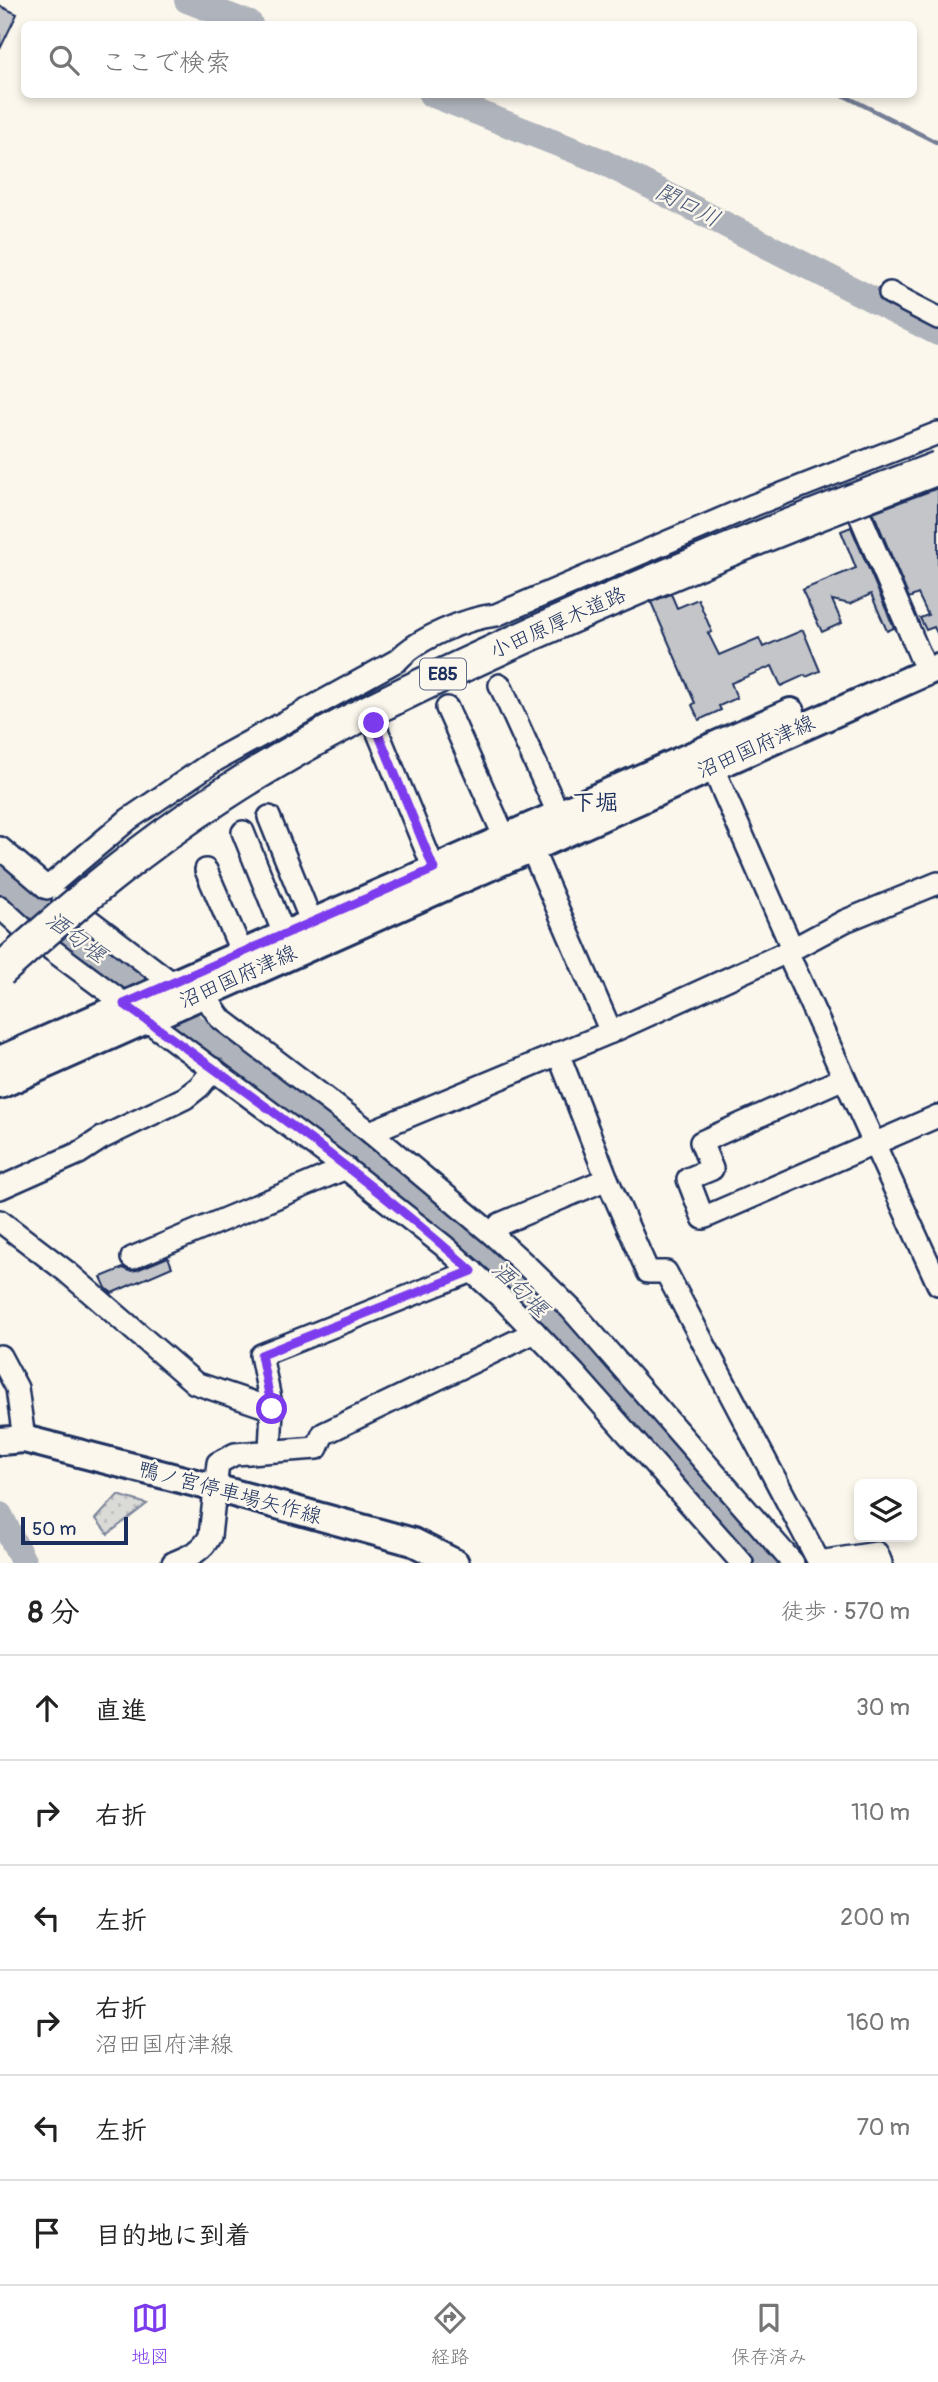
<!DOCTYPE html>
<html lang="ja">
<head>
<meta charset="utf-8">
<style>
  :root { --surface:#fff; --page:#f6f6f6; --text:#222; --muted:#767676; --line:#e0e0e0; --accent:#7c3aed }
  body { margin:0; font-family:Pangolin,"Klee One",sans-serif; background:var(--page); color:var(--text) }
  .controls { position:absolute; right:21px; bottom:21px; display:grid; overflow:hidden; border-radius:10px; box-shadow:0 4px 10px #0003 }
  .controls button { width:63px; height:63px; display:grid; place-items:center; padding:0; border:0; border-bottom:2px solid var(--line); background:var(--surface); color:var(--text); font:35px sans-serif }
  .scale { position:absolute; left:21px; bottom:18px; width:107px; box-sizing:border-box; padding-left:7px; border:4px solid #1b2f5e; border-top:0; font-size:19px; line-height:24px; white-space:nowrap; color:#1b2f5e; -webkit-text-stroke:5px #fbf7ec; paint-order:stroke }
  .stop { position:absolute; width:21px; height:21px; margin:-16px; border:5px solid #7c3aed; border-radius:50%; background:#fff }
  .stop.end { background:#7c3aed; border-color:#fff; box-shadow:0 2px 7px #0008 }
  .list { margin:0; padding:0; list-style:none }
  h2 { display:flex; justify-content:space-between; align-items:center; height:91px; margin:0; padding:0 28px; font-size:30px }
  h2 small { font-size:23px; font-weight:400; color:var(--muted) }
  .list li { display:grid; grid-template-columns:46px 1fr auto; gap:21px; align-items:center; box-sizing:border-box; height:105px; padding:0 28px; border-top:2px solid var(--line) }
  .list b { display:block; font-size:26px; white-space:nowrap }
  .list p { margin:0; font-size:23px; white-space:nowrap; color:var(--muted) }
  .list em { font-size:23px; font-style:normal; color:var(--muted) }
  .icon { flex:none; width:38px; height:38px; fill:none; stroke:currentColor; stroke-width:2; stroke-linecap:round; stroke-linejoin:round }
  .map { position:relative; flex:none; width:938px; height:1563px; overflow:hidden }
  .search { position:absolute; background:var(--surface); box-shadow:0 4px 10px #0003; left:21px; right:21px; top:21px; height:77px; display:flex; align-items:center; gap:18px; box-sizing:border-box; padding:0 24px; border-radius:10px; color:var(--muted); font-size:26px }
  .sheet { height:721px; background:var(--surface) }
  nav { display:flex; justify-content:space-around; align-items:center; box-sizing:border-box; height:98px; border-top:2px solid var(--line); background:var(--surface); font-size:19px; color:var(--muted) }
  nav a { display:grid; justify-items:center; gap:4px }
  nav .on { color:var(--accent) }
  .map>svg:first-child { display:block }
  .park { fill:url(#park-dots); stroke:#7a849a; stroke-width:2 }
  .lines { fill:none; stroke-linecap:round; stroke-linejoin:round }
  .stream { stroke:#747e96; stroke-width:4.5 }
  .river { stroke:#afb3bb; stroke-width:26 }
  .building { fill:#c3c5c9; stroke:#1b2f5e; stroke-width:2 }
  .minor-casing { stroke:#1b2f5e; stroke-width:26 }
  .major-casing { stroke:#1b2f5e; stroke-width:32 }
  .minor { stroke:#fbf7ec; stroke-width:21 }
  .major { stroke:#fbf7ec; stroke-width:26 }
  .highway-bridge-casing { stroke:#1b2f5e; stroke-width:37; stroke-linecap:butt }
  .highway-bridge { stroke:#fbf7ec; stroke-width:32 }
  .route { stroke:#7c3aed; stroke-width:9 }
  .labels { text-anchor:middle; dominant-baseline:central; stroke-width:5; stroke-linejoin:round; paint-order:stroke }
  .shield { fill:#fbf7ec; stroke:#5e6b89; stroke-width:2 }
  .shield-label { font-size:19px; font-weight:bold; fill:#1b2f5e }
  .street-label { font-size:21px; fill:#1b2f5e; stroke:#fbf7ec }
  .water-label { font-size:23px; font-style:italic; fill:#47577a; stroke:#fbf7ec }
  .neighbourhood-label { font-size:23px; font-weight:bold; fill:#1b2f5e; stroke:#fbf7ec }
</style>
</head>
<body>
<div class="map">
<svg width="938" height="1563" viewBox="0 0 938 1563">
  <defs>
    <pattern id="park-dots" width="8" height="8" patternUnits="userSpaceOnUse" patternTransform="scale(1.75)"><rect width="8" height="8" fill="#dadad7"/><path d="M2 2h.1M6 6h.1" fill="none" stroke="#babbbb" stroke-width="1.8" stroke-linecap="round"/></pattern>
  </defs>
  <rect width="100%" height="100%" fill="#fbf7ec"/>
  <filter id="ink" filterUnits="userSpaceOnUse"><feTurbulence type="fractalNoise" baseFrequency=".0143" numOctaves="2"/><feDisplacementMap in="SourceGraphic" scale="14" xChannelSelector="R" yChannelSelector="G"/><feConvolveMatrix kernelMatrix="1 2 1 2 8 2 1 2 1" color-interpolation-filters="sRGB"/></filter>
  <g filter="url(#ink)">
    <!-- park -->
    <path class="park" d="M 118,1495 L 147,1504 L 108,1534 L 96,1519 Z"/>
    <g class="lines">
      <!-- stream -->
      <path class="stream" d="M 841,94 L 938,143"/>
      <!-- river -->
      <g class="river">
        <path d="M 187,0 L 250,24"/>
        <path d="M 431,94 L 599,160 L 938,333"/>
        <path d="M 0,879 L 440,1215 L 514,1279 L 601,1371 L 767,1563"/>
        <path d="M 0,1515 L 24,1563"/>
      </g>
    </g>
    <!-- building -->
    <g class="building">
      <path d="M 0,6 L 17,14 L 0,49 Z"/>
      <path d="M 938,488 L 938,635 L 934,627 L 926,630 L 920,618 L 928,615 L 918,594 L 909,598 L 873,512 Z"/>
      <path d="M 851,527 L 894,628 L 887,631 L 871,594 L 850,604 L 832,600 L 842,623 L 822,632 L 802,590 L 856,568 L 841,531 Z"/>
      <path d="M 671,594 L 677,608 L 698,599 L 712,632 L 708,633 L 719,655 L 759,638 L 763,647 L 803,630 L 820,671 L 806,677 L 805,675 L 781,686 L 772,666 L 731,683 L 737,698 L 719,706 L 721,710 L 699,720 L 692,705 L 695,703 L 651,602 Z"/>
      <path d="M 168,1257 L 172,1267 L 112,1293 L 106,1288 L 101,1277 L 123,1268 L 130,1271 L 137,1270 Z"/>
    </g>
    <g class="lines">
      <!-- minor casing -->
      <g class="minor-casing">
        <g id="minor">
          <path d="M 890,293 L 938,318"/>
          <path d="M 859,513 L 921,658"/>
          <path d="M 500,685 L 558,813"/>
          <path d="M 447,708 L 505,838"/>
          <path d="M 374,723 L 434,869"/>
          <path d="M 712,766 L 792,948"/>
          <path d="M 269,817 L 312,923"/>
          <path d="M 243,832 L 284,934"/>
          <path d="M 531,847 L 611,1032"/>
          <path d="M 0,848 L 47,888 L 129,819 L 216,760 L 398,660 C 418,638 467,618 496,615 L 754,505 L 938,433"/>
          <path d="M 206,870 L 242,953"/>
          <path d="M 63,900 L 172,983"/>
          <path d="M 0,907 L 24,929 L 340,1164 L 444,1246 L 505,1301 L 574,1373 L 742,1563"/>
          <path d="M 787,952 L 938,1284"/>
          <path d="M 203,993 L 220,1018 L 370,1132 L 493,1235 L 528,1267 L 571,1309 L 793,1563"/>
          <path d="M 558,1053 L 607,1179 L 648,1272 L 666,1272 L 819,1562 L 877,1553 L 881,1563"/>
          <path d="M 844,1078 L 701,1142 L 712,1169 L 688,1179 L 703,1218 L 938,1116"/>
          <path d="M 370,1132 L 611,1032 L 787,952 L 845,921 L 938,883"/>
          <path d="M 0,1188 L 79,1153 L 102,1138 L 185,1098 L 199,1087 L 214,1069"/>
          <path d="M 0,1221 L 67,1272 L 195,1383 L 272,1409"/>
          <path d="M 493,1235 L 500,1224 L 607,1179"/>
          <path d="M 132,1258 L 346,1168"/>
          <path d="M 0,1356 L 17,1388 L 24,1439"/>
          <path d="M 270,1450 L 272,1409 L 261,1355 L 472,1271"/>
          <path d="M 173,1563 C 189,1556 202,1552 210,1536 L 218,1463 L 235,1454 L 317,1448 L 323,1434 L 535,1332"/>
        </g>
      </g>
      <!-- major casing -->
      <g class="major-casing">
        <g id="major">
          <path d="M 0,1060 L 791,712"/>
          <path d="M 0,1085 L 938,667"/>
          <path d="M 0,1441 L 24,1439 L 215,1488 L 413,1542 L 455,1563"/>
        </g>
      </g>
      <!-- minor -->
      <use href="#minor" class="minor"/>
      <!-- major -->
      <use href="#major" class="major"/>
      <!-- highway-bridge casing -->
      <g class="highway-bridge-casing">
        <path id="highway-bridge" d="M 0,971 C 71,907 143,846 224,794 C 322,730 428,681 534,633 C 667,574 802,519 938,468"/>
      </g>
      <!-- highway-bridge -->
      <use href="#highway-bridge" class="highway-bridge"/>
    </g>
  </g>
  <g class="lines" filter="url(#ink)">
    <!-- route -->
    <path class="route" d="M 272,1409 L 261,1355 L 472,1271 C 364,1174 242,1089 124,1004 L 434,869 L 374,723"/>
  </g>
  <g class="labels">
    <!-- shield labels -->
    <rect class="shield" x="420" y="658.5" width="46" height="31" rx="5"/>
    <g class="shield-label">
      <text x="443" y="674">E85</text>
    </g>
    <!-- street labels -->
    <g class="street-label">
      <text transform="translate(558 623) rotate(-24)">小田原厚木道路</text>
      <text transform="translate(756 747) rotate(-24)">沼田国府津線</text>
      <text transform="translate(238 977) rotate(-24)">沼田国府津線</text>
      <text transform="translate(230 1493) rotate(15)">鴨ノ宮停車場矢作線</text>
    </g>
    <!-- water labels -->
    <g class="water-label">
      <text transform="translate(688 205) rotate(27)">関口川</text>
      <text transform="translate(76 937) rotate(37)">酒匂堰</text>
      <text transform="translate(520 1289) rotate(44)">酒匂堰</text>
    </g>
    <!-- neighbourhood labels -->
    <g class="neighbourhood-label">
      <text x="595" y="802">下堀</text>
    </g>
  </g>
</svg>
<div class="controls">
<button><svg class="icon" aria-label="layers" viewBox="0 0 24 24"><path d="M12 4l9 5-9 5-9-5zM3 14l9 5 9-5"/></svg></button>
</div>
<div class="scale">50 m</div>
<div class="stop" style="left:272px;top:1409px"></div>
<div class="stop end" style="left:374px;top:723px"></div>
<div class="search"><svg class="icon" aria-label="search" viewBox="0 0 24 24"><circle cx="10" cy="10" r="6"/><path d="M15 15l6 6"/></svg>ここで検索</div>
</div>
<section class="sheet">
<h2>8 分<small>徒歩 · 570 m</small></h2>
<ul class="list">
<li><svg class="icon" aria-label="ahead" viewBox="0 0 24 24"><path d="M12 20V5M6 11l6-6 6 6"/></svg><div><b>直進</b></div><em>30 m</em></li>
<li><svg class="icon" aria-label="right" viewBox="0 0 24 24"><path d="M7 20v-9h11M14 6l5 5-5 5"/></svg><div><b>右折</b></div><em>110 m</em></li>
<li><svg class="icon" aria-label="left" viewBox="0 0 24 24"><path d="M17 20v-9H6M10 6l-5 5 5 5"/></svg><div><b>左折</b></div><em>200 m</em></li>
<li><svg class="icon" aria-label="right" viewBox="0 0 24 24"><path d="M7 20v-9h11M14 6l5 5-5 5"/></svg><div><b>右折</b><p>沼田国府津線</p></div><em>160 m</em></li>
<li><svg class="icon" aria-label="left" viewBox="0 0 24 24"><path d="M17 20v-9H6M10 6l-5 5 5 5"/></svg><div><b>左折</b></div><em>70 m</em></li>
<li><svg class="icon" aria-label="arrive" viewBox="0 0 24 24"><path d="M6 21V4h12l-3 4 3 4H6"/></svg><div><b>目的地に到着</b></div></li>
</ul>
</section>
<nav>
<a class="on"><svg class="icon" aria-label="map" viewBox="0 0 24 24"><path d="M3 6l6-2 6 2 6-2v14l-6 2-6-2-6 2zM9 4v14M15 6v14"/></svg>地図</a>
<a><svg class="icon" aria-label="directions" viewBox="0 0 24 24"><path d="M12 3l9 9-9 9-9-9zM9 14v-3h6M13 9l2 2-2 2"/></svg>経路</a>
<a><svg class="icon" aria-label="saved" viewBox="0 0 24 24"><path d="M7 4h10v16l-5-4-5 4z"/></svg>保存済み</a>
</nav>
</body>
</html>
